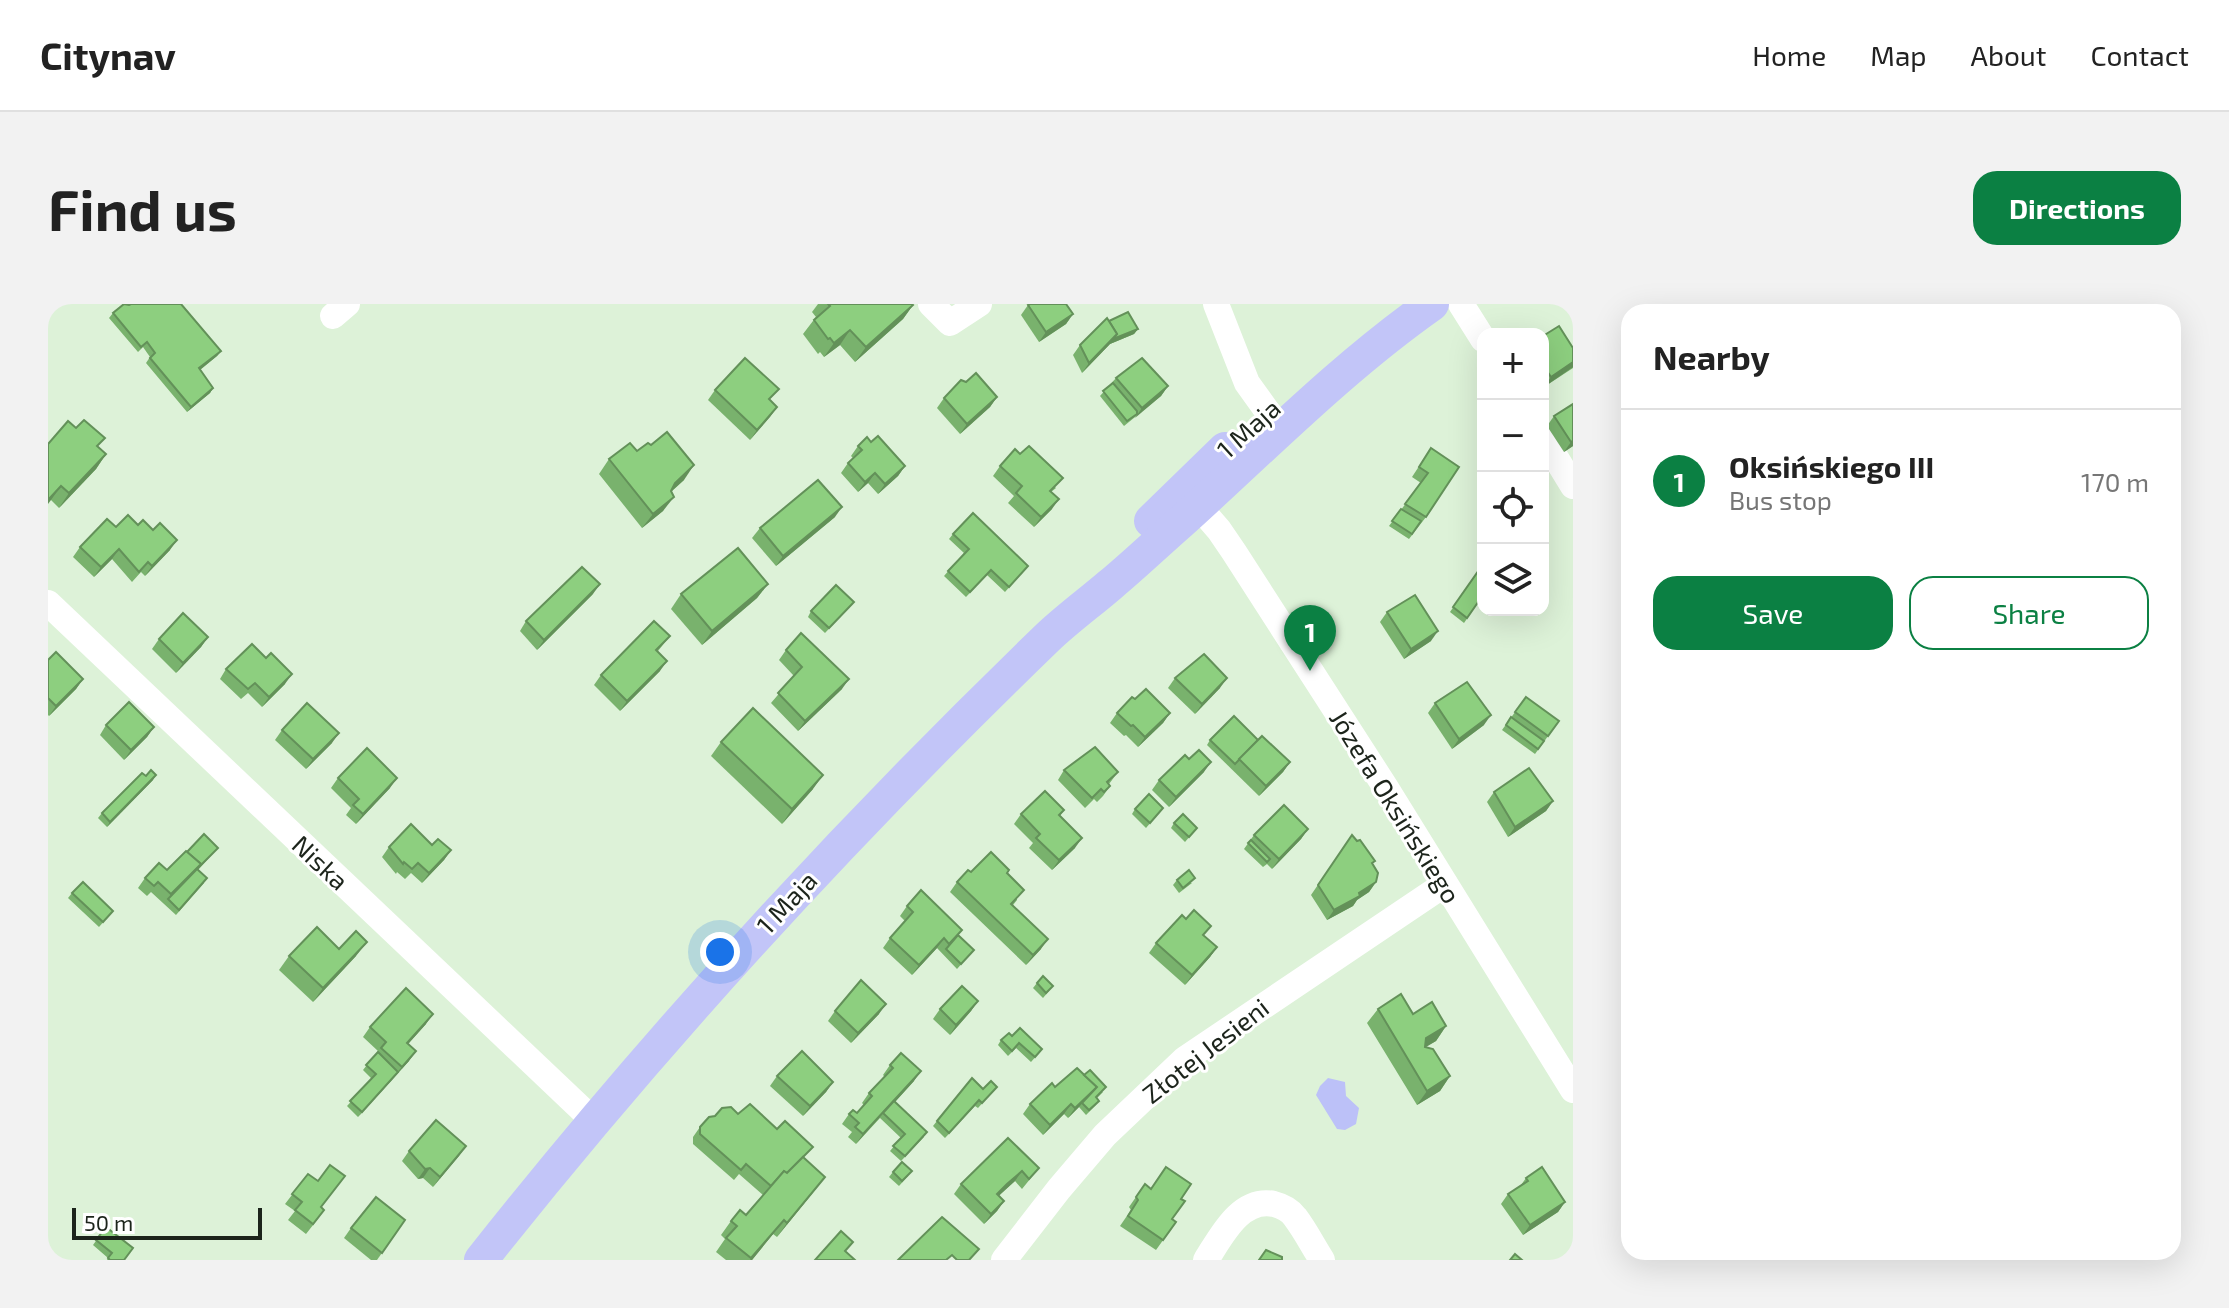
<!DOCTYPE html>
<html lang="en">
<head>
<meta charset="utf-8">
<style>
  :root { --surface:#fff; --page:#f2f2f2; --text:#222; --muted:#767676; --line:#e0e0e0; --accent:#0b8043 }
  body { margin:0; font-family:"Exo 2",sans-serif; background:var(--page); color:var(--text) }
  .controls { position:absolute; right:24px; top:24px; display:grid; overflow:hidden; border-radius:16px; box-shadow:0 8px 32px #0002 }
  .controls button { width:72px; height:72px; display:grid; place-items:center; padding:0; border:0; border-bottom:2px solid var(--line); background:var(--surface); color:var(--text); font:40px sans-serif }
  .scale { position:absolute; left:24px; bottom:20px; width:190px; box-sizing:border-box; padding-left:8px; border:4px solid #1c241b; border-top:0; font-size:22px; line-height:28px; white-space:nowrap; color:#1c241b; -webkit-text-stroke:6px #fff; paint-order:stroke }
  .you { position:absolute; left:672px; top:648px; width:28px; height:28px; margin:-20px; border:6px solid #fff; border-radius:50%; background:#1a73e8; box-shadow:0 0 0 12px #1a73e833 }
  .badge { display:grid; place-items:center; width:52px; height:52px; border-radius:50%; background:var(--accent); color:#fff; font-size:26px; font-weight:700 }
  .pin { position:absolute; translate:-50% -66px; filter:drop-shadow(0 2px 4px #0008) }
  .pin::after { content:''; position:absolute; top:42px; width:28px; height:24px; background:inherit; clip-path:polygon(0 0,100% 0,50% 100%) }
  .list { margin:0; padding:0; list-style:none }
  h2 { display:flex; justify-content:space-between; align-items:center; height:104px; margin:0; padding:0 32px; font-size:34px }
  h2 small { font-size:26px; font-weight:400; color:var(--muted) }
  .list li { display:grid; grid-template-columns:52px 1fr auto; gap:24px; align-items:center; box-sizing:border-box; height:144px; padding:0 32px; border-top:2px solid var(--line) }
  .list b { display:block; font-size:30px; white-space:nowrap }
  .list p { margin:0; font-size:26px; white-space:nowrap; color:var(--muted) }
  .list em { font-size:26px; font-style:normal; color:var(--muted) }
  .actions { display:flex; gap:16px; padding:24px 32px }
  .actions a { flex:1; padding:18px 0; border:2px solid var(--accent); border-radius:24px; text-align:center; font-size:28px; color:var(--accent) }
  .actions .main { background:var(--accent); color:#fff }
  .icon { flex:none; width:44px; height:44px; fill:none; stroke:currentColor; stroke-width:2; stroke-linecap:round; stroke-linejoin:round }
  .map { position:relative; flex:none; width:1525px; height:956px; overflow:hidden; border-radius:24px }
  header { display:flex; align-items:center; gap:48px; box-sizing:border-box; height:112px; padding:0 40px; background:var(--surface); border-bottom:2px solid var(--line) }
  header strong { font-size:38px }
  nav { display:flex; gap:44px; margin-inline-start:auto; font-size:28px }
  .intro { display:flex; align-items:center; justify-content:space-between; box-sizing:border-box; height:192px; padding:0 48px }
  h1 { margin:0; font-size:56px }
  .button { padding:20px 36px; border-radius:24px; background:var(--accent); color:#fff; font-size:28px; font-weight:700 }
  main { display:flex; gap:48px; padding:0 48px }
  aside { flex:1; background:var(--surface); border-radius:24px; box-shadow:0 8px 32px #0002 }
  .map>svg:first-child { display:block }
  .water { fill:#bcc1f8 }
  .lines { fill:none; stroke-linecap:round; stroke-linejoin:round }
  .minor { stroke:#fff; stroke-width:26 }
  .major { stroke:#c2c5f8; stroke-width:34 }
  .wall { fill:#79b26d }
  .shaded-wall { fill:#639159 }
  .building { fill:#8dcf7f; stroke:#639159; stroke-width:2 }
  .labels { text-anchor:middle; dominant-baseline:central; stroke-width:6; stroke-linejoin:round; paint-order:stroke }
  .street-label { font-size:26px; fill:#1c241b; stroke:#fff }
</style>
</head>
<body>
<header>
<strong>Citynav</strong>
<nav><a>Home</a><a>Map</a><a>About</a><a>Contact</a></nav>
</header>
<div class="intro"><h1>Find us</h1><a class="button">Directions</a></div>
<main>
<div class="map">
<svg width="1525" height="956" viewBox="0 0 1525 956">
  <rect width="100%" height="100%" fill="#ddf2d8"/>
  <!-- water -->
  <path class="water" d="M 1280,774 L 1297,778 L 1298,792 L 1311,804 L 1308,820 L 1297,826 L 1289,825 L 1268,791 L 1272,782 Z"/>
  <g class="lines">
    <!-- minor -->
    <g class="minor">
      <path d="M 883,0 L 902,19 L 931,0"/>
      <path d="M 1168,0 L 1199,79 L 1232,125"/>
      <path d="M 1413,0 L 1435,35"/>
      <path d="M 285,12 L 299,0"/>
      <path d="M 1495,133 L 1525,182"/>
      <path d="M 1139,189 L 1171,226 L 1186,248 L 1338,484 L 1525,786"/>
      <path d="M 0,299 L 546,817"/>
      <path d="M 956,956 L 1011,885 L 1057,831 L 1137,755 L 1397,580"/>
      <path d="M 1158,956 C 1173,933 1192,893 1226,900 C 1234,902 1242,906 1247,913 C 1257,926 1265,942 1274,956"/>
    </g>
    <!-- major -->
    <g class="major">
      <path d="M 1103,217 L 1177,145"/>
      <path d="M 433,956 C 607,736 797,529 999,334 C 1019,315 1041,299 1062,281 C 1086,261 1109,239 1133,218 C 1215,144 1293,64 1384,0"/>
    </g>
  </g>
  <!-- wall -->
  <g class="wall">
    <path d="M 770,0 L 864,0 L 865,1 L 855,15 L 807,58 L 792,41 L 776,53 L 772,48 L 770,50 L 755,30 L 768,13 L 764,8 Z"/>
    <path d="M 980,1 L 1025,10 L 1018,20 L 991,38 L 973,11 Z"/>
    <path d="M 65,9 L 173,47 L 169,52 L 152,66 L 165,84 L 162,89 L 139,108 L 98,59 L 102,53 L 95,43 L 90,48 L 61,14 Z"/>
    <path d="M 1061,17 L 1090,25 L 1086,30 L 1062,40 L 1034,69 L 1025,51 L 1032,41 Z"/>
    <path d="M 1495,32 L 1525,44 L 1525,64 L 1496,83 Z"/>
    <path d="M 1068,74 L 1120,82 L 1113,92 L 1076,122 L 1052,92 Z"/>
    <path d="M 667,86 L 722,97 L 729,103 L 702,136 L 660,96 Z"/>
    <path d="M 949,93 L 942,103 L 912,130 L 889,104 L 896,94 Z"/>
    <path d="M 1525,100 L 1525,142 L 1516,148 L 1499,122 L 1506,112 Z"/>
    <path d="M 823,138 L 857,162 L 850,172 L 830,190 L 820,179 L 810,188 L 793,169 L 800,159 L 805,154 L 803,152 L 810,142 Z"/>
    <path d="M 0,140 L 50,143 L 58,150 L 48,165 L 11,204 L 3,196 Z"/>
    <path d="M 1383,144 L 1378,213 L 1361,235 L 1341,222 L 1373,179 L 1364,173 Z"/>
    <path d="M 972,150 L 1008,184 L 1003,188 L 1004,205 L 986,223 L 960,199 L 966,192 L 945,172 L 952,162 Z"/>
    <path d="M 561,155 L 636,176 L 623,188 L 615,207 L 594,224 L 551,170 Z"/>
    <path d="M 787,213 L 728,262 L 704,234 L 712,224 Z"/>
    <path d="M 90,221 L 122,246 L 97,272 L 93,268 L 84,278 L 64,255 L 46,273 L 25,253 L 32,243 L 68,223 Z"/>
    <path d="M 905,230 L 980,262 L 957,288 L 939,271 L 918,293 L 896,272 L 916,249 L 901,235 Z"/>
    <path d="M 1431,266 L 1435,291 L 1416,319 L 1402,308 Z"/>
    <path d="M 720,280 L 709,294 L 654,341 L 623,305 L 633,290 Z"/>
    <path d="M 545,290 L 489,346 L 472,327 L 478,317 Z"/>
    <path d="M 806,298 L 777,329 L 760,313 L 763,307 Z"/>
    <path d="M 1339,308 L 1383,337 L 1356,355 L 1332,318 Z"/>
    <path d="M 622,332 L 610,347 L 612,367 L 572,407 L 546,381 L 553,371 Z"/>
    <path d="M 160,333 L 153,343 L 128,369 L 104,345 L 111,335 Z"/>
    <path d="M 738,346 L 794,385 L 750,427 L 723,399 L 746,372 L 731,356 Z"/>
    <path d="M 0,356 L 35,375 L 28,385 L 1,412 L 0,411 Z"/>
    <path d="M 178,365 L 237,380 L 214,403 L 200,389 L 193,395 L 172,375 Z"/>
    <path d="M 1127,374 L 1172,384 L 1147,410 L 1120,384 Z"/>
    <path d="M 1478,393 L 1511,417 L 1487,450 L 1454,426 Z"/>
    <path d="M 1087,395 L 1122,409 L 1115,419 L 1090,443 L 1078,431 L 1076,432 L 1062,419 L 1069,409 Z"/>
    <path d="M 1387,399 L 1436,421 L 1404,445 L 1380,409 Z"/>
    <path d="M 58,421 L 106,423 L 99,433 L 76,456 L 52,431 Z"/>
    <path d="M 234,426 L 284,439 L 258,465 L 227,436 Z"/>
    <path d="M 1162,436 L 1210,436 L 1242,458 L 1235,468 L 1211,492 L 1159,441 Z"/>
    <path d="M 673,438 L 765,485 L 734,520 L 663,452 Z"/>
    <path d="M 1016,466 L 1070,468 L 1061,480 L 1062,482 L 1055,492 L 1049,498 L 1046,495 L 1037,504 L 1010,476 Z"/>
    <path d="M 1156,468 L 1121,503 L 1104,486 L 1111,476 Z"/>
    <path d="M 98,472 L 105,476 L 59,523 L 50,514 L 54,509 Z"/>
    <path d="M 290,474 L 342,484 L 308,520 L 298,511 L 303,504 L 283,484 Z"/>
    <path d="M 1446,488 L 1505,497 L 1498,507 L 1460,533 L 1439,498 Z"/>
    <path d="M 1115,504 L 1098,524 L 1084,510 L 1087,505 Z"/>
    <path d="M 1016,506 L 1012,512 L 1027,544 L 1004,566 L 981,544 L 985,539 L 966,520 L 973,510 Z"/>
    <path d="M 1126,519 L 1149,524 L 1137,538 L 1123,524 Z"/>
    <path d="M 1260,525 L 1253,535 L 1224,565 L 1219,560 L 1215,563 L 1196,545 L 1206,531 Z"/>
    <path d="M 1304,531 L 1327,557 L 1324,560 L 1328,578 L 1321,588 L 1309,596 L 1305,602 L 1279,616 L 1263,591 Z"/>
    <path d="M 384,541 L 403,546 L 396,556 L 374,579 L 363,569 L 357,575 L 349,568 L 348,570 L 334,553 L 341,543 Z"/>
    <path d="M 170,544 L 150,566 L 156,579 L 128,611 L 103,588 L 99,592 L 90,584 L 97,574 L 119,566 Z"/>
    <path d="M 923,568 L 959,569 L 969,596 L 965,601 L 993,645 L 978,661 L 902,588 L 909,578 Z"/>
    <path d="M 1129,576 L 1144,579 L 1131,589 L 1125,581 Z"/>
    <path d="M 24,589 L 65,607 L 51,623 L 20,594 Z"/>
    <path d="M 859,602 L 910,631 L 926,646 L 909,665 L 889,644 L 864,671 L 835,644 L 842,634 L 857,617 L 852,612 Z"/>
    <path d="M 1156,632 L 1169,643 L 1162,653 L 1137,681 L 1101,649 L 1108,639 Z"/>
    <path d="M 291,645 L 308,652 L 265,698 L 231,666 L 241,652 Z"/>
    <path d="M 989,679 L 1001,687 L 995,694 L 985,684 Z"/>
    <path d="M 930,697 L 923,707 L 902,731 L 885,715 L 892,705 Z"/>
    <path d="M 1330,705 L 1365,710 L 1398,722 L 1388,737 L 1377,743 L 1402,772 L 1392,787 L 1369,801 L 1319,719 Z"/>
    <path d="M 787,707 L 831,710 L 803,739 L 780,717 Z"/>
    <path d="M 378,720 L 360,740 L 361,757 L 310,813 L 299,802 L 324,775 L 315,766 L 330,747 L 315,733 L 322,723 Z"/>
    <path d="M 964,732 L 990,750 L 983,758 L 968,744 L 960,752 L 950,741 L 953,736 Z"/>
    <path d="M 842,761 L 866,777 L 847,798 L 876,833 L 853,857 L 842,847 L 853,834 L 832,814 L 808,840 L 800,833 L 804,828 L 794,820 L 801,810 L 809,809 L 816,801 L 814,799 L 821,789 L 837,773 L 835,771 Z"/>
    <path d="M 729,772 L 785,778 L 778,788 L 755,812 L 722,782 Z"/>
    <path d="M 949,783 L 930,804 L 927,802 L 897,834 L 885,822 L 889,817 L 935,785 Z"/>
    <path d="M 1007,783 L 1055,788 L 1049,794 L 1051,797 L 1047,802 L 1038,811 L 1031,803 L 1020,814 L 1016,810 L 995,831 L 975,810 L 982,800 Z"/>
    <path d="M 690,810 L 757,855 L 766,887 L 729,933 L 725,930 L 704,956 L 678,956 L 668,948 L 677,935 L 673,931 L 683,917 L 698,911 L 715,891 L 691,870 L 686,876 L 645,840 L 645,833 L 652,823 Z"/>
    <path d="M 418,842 L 385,883 L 375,874 L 370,875 L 354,857 L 361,847 Z"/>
    <path d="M 991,864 L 974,885 L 967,877 L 950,892 L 956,897 L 949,907 L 936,920 L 906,890 L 913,880 Z"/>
    <path d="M 845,868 L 860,872 L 851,882 L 841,873 Z"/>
    <path d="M 260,870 L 273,904 L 269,916 L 258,930 L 240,916 L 247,907 L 237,900 Z"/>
    <path d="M 1478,874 L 1517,898 L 1510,908 L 1475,931 L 1453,900 L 1460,890 L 1473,881 Z"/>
    <path d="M 1097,880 L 1103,885 L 1133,895 L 1124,915 L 1128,918 L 1108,946 L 1072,922 L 1083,906 L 1081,903 Z"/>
    <path d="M 357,916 L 329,956 L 323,956 L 296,934 L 303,924 Z"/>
    <path d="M 58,923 L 77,956 L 59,956 L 60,954 L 45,941 Z"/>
    <path d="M 1525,947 L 1525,956 L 1517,956 L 1522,949 Z"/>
  </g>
  <!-- shaded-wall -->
  <g class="shaded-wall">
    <path d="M 865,1 L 855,15 L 807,58 L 818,43 Z"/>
    <path d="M 1025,10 L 1018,20 L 991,38 L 998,28 Z"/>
    <path d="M 1090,25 L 1086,30 L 1062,40 L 1034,69 L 1041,59 L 1069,30 L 1062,40 L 1065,35 Z"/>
    <path d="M 802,26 L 792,41 L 776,53 L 786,39 Z"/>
    <path d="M 173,47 L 169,52 L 148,69 L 151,64 Z"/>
    <path d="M 1525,58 L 1525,63 L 1496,83 L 1503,73 Z"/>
    <path d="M 1120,82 L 1113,92 L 1087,114 L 1094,104 Z"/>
    <path d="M 165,84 L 162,89 L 139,108 L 143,103 Z"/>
    <path d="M 949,93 L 942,103 L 912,130 L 919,120 Z"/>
    <path d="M 729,103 L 722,113 L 702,136 L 709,126 Z"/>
    <path d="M 1525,137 L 1525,142 L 1516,148 L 1523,138 Z"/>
    <path d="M 58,150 L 48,165 L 11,204 L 21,189 Z"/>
    <path d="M 646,161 L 636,176 L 617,193 L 627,179 Z"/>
    <path d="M 857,162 L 850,172 L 830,190 L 837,180 Z"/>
    <path d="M 827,169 L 820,179 L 810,188 L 817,178 Z"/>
    <path d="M 13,182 L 3,196 L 0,200 L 0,196 Z"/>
    <path d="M 626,193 L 615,207 L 594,224 L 605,210 Z"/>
    <path d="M 1011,195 L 1004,205 L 986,223 L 993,213 Z"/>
    <path d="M 794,203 L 787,213 L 728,262 L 735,252 Z"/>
    <path d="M 129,236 L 122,246 L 97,272 L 104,262 Z"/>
    <path d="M 71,245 L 64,255 L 46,273 L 53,263 Z"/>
    <path d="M 552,280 L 545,290 L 489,346 L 496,336 Z"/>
    <path d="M 720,280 L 709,294 L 654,341 L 664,327 Z"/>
    <path d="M 1390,327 L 1383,337 L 1356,355 L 1363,345 Z"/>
    <path d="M 160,333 L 153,343 L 128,369 L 135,359 Z"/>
    <path d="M 619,357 L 612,367 L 572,407 L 579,397 Z"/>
    <path d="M 244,370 L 237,380 L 214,403 L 221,393 Z"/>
    <path d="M 1179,374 L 1172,384 L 1147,410 L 1154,400 Z"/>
    <path d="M 35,375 L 28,385 L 1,412 L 8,402 Z"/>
    <path d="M 801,375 L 794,385 L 750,427 L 757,417 Z"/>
    <path d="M 1122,409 L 1115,419 L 1090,443 L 1097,433 Z"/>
    <path d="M 1443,411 L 1436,421 L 1404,445 L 1411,435 Z"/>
    <path d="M 106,423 L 99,433 L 76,456 L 83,446 Z"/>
    <path d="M 291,429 L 284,439 L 258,465 L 265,455 Z"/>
    <path d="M 1163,458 L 1156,468 L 1121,503 L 1128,493 Z"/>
    <path d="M 1242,458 L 1235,468 L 1211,492 L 1218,482 Z"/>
    <path d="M 108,471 L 105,476 L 59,523 L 62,518 Z"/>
    <path d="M 775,471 L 765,485 L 734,520 L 744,505 Z"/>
    <path d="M 349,474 L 342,484 L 308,520 L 315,510 Z"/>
    <path d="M 1505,497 L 1498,507 L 1460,533 L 1467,523 Z"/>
    <path d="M 1260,525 L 1253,535 L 1224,565 L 1231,555 Z"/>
    <path d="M 1034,534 L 1027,544 L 1004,566 L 1011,556 Z"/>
    <path d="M 403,546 L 396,556 L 374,579 L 381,569 Z"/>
    <path d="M 1328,578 L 1321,588 L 1309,596 L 1305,602 L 1279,616 L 1286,606 Z"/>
    <path d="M 896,634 L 889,644 L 864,671 L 871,661 Z"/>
    <path d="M 1000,635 L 993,645 L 978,661 L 985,651 Z"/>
    <path d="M 319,638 L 308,652 L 265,698 L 275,684 Z"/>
    <path d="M 1169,643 L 1162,653 L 1137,681 L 1144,671 Z"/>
    <path d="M 930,697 L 923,707 L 902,731 L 908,721 Z"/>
    <path d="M 838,700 L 831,710 L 803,739 L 810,729 Z"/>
    <path d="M 385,710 L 378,720 L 352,749 L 359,739 Z"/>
    <path d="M 1398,722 L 1388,737 L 1368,749 L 1378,734 Z"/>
    <path d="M 368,747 L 361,757 L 310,813 L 314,808 Z"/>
    <path d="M 873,767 L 866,777 L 836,810 L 835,809 L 808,840 L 815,830 Z"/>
    <path d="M 1402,772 L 1392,787 L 1369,801 L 1379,787 Z"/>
    <path d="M 785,778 L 778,788 L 755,812 L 762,802 Z"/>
    <path d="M 1049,783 L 1031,803 L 1020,814 L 1027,804 Z"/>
    <path d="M 1023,800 L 1016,810 L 995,831 L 1002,821 Z"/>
    <path d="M 418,842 L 411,852 L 385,883 L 392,873 Z"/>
    <path d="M 382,864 L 375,874 L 370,875 L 377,865 Z"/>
    <path d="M 974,867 L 967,877 L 942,900 L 949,890 Z"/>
    <path d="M 777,873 L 766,887 L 729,933 L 739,919 Z"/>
    <path d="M 956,897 L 949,907 L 936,920 L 943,910 Z"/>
    <path d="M 1517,898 L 1510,908 L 1475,931 L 1482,921 Z"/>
    <path d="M 736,916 L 725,930 L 704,956 L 702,956 Z"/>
  </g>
  <!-- building -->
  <g class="building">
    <path d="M 76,0 L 81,1 L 83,0 L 133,0 L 173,47 L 151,64 L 165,84 L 143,103 L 102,54 L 107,49 L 99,38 L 93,43 L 65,9 Z"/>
    <path d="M 780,0 L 864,0 L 865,1 L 818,43 L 802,26 L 786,39 L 782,34 L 780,35 L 766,16 L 782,2 Z"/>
    <path d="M 982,0 L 1018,0 L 1025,10 L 998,28 L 980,1 Z"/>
    <path d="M 1080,8 L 1090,25 L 1065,35 L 1069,30 L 1061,17 Z"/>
    <path d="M 1059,14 L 1069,30 L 1041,59 L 1032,41 Z"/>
    <path d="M 1511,22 L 1525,44 L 1525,58 L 1503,73 L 1495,61 L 1495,32 Z"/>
    <path d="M 697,54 L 731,85 L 721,95 L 729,103 L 709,126 L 667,86 Z"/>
    <path d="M 1094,54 L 1120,82 L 1094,104 L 1068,74 Z"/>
    <path d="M 928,69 L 949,93 L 919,120 L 896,94 L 913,76 L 918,78 Z"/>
    <path d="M 1065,79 L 1089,107 L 1089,110 L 1079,117 L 1055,87 Z"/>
    <path d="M 1525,100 L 1525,137 L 1523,138 L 1506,112 Z"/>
    <path d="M 36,116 L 57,134 L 49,142 L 58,150 L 21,189 L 13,182 L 0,196 L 0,140 L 20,117 L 28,124 Z"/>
    <path d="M 619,128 L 646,161 L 627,179 L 623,187 L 626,193 L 605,210 L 561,155 L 582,139 L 589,147 L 600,139 L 603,141 Z"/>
    <path d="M 830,132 L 857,162 L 837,180 L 827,169 L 817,178 L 800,159 L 814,146 L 810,142 L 819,133 L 823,138 Z"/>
    <path d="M 981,142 L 1015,174 L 1002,187 L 1011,195 L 993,213 L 968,189 L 974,182 L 952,162 L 967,145 L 972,150 Z"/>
    <path d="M 1383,144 L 1411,163 L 1378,213 L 1357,200 L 1380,169 L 1371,163 Z"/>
    <path d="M 770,176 L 794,203 L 735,252 L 712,224 Z"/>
    <path d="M 1353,205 L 1373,217 L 1364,230 L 1344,217 Z"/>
    <path d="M 925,209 L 980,262 L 961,283 L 943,266 L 922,288 L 900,267 L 921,245 L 905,230 Z"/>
    <path d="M 80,211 L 90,221 L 95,216 L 105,226 L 112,219 L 129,236 L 104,262 L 100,258 L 91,268 L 71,245 L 53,263 L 32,243 L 59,215 L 68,223 Z"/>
    <path d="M 690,244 L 720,280 L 664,327 L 633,290 Z"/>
    <path d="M 534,263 L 552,280 L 496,336 L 478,317 Z"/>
    <path d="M 1431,266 L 1435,269 L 1435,291 L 1419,314 L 1405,303 Z"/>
    <path d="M 788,281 L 806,298 L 781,324 L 763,307 Z"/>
    <path d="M 1367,291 L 1390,327 L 1363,345 L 1339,308 Z"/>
    <path d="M 135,309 L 160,333 L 135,359 L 111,335 Z"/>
    <path d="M 606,317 L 622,332 L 608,346 L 619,357 L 579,397 L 553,371 Z"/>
    <path d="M 753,329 L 801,375 L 757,417 L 730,389 L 754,363 L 738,346 Z"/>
    <path d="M 204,340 L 218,354 L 223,349 L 244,370 L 221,393 L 207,379 L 200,385 L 178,365 Z"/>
    <path d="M 8,348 L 35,375 L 8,402 L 0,394 L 0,356 Z"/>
    <path d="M 1156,350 L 1179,374 L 1154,400 L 1127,374 Z"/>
    <path d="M 1419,378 L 1443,411 L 1411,435 L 1387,399 Z"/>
    <path d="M 1098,385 L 1122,409 L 1097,433 L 1085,421 L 1083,422 L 1069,409 L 1084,393 L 1087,395 Z"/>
    <path d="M 1478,393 L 1511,417 L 1500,432 L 1467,408 Z"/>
    <path d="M 81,398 L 106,423 L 83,446 L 58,421 Z"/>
    <path d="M 259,399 L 291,429 L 265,455 L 234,426 Z"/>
    <path d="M 705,404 L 775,471 L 744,505 L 673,438 Z"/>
    <path d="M 1186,412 L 1210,436 L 1187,460 L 1162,436 Z"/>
    <path d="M 1463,413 L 1496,437 L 1490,445 L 1458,421 Z"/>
    <path d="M 1214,432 L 1242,458 L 1218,482 L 1191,455 Z"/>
    <path d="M 1047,443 L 1070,468 L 1059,478 L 1062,482 L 1056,488 L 1053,485 L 1044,494 L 1016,466 Z"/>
    <path d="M 319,444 L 349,474 L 315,510 L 305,501 L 311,495 L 290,474 Z"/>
    <path d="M 1151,446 L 1163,458 L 1128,493 L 1111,476 L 1137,451 L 1141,455 Z"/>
    <path d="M 1481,464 L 1505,497 L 1467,523 L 1446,488 Z"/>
    <path d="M 103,466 L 108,471 L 62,518 L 54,509 L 94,469 L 98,472 Z"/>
    <path d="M 997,487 L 1016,506 L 1011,511 L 1034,534 L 1011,556 L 988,534 L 992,530 L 973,510 Z"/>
    <path d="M 1101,490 L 1115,504 L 1102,519 L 1087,505 Z"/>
    <path d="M 1236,501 L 1260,525 L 1231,555 L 1206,531 Z"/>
    <path d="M 1135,510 L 1149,524 L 1141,533 L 1126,519 Z"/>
    <path d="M 363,520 L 384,541 L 390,535 L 403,546 L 381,569 L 370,559 L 364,565 L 356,558 L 355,560 L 341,543 Z"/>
    <path d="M 156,530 L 170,544 L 149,565 L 153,560 L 139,548 Z"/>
    <path d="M 1304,531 L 1309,537 L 1312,536 L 1327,557 L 1324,559 L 1330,569 L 1328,578 L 1311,589 L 1312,592 L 1286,606 L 1270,581 Z"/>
    <path d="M 1203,536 L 1222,555 L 1219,558 L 1200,539 Z"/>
    <path d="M 138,547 L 153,560 L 123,590 L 110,578 L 106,582 L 97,574 L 111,559 L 119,566 Z"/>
    <path d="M 943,548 L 961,566 L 959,569 L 976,586 L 963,600 L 1000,635 L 985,651 L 909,578 L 920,566 L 923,568 Z"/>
    <path d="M 149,565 L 159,574 L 131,606 L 120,595 Z"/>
    <path d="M 1141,566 L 1147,574 L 1135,584 L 1129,576 Z"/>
    <path d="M 35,578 L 65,607 L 55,618 L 24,589 Z"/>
    <path d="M 873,586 L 914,626 L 901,640 L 896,634 L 871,661 L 842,634 L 865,608 L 859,602 Z"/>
    <path d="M 1146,606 L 1163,622 L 1155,631 L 1169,643 L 1144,671 L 1108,639 L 1134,611 L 1138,615 Z"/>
    <path d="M 269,623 L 291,645 L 308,627 L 319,638 L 275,684 L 241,652 Z"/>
    <path d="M 910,631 L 926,646 L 913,660 L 898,645 Z"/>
    <path d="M 995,672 L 1005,682 L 998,689 L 989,679 Z"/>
    <path d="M 813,676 L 838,700 L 810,729 L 787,707 Z"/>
    <path d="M 914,682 L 930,697 L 908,721 L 892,705 Z"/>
    <path d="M 358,684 L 385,710 L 359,739 L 368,747 L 354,763 L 333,744 L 338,738 L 322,723 Z"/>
    <path d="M 1353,690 L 1365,710 L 1384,698 L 1398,722 L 1378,734 L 1377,743 L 1385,745 L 1402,772 L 1379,787 L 1330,705 Z"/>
    <path d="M 972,724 L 994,745 L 987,753 L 971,739 L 964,747 L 953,736 L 961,729 L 964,732 Z"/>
    <path d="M 754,747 L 785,778 L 762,802 L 729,772 Z"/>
    <path d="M 330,748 L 350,768 L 314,808 L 302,797 L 328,770 L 318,761 Z"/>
    <path d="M 853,749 L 873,767 L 815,830 L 807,823 L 811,819 L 801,810 L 805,806 L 809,809 L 824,792 L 821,789 L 845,764 L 842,761 Z"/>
    <path d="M 1029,764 L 1049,783 L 1027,804 L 1023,800 L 1002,821 L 982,800 L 1004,779 L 1007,783 Z"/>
    <path d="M 1042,766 L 1058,783 L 1048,793 L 1051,797 L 1041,806 L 1034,799 L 1049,783 L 1036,771 Z"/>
    <path d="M 924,774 L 935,785 L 943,777 L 949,783 L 934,799 L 931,796 L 901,829 L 889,817 Z"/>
    <path d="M 846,797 L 879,828 L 857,852 L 845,842 L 857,830 L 835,809 Z"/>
    <path d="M 702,800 L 729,825 L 737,817 L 765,843 L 739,869 L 736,867 L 723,882 L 698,860 L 693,866 L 652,830 L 652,823 L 661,813 L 667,812 L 674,804 L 683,803 L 690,810 Z"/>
    <path d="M 388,816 L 418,842 L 392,873 L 382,864 L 377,865 L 361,847 Z"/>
    <path d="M 960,834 L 991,864 L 981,875 L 974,867 L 959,880 L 949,890 L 956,897 L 943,910 L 913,880 Z"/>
    <path d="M 755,853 L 777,873 L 739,919 L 736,916 L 703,954 L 678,934 L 689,922 L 683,917 L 692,906 L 698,911 L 736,867 L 739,869 Z"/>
    <path d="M 854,858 L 864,867 L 854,877 L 845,868 Z"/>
    <path d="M 282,861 L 297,872 L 273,903 L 276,906 L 265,920 L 247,906 L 254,898 L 244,890 L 260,870 L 270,877 Z"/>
    <path d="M 1118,863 L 1143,880 L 1133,895 L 1137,897 L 1124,915 L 1128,918 L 1115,936 L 1080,912 L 1090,896 L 1088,893 L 1097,880 L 1103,885 Z"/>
    <path d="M 1494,863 L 1517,898 L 1482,921 L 1460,890 L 1480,877 L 1478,874 Z"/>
    <path d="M 328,893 L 357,916 L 334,949 L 303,924 Z"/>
    <path d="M 894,913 L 931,945 L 921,956 L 909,956 L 904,951 L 898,956 L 850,956 Z"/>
    <path d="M 58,923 L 85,944 L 76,956 L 62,956 L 60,954 L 64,949 L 48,936 Z"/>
    <path d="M 793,927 L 805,938 L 797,947 L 807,956 L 767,956 Z"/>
    <path d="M 1218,946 L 1234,953 L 1234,956 L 1211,956 Z"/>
    <path d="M 1467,950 L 1474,956 L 1462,956 Z"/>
  </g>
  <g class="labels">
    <!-- street labels -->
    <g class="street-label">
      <text transform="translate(1200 124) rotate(-42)">1 Maja</text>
      <text transform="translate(1348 502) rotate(58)">Józefa Oksińskiego</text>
      <text transform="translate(273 558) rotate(43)">Niska</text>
      <text transform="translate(738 598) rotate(-47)">1 Maja</text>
      <text transform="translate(1157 746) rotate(-38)">Złotej Jesieni</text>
    </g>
  </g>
</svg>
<div class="controls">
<button>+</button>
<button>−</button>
<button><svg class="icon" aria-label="locate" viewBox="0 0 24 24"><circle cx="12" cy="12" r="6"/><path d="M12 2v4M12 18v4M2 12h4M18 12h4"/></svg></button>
<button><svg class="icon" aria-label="layers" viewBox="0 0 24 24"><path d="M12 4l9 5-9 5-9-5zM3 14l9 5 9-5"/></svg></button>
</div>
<div class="scale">50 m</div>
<div class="you"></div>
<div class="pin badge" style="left:1262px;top:367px">1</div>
</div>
<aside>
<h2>Nearby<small></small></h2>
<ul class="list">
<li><span class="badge">1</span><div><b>Oksińskiego III</b><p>Bus stop</p></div><em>170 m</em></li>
</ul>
<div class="actions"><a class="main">Save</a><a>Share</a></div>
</aside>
</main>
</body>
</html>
